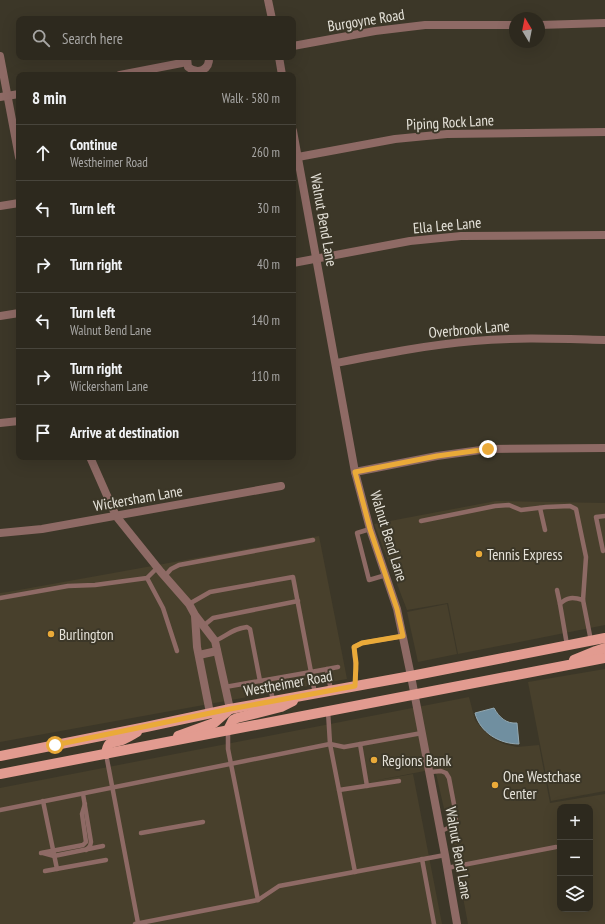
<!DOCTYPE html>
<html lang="en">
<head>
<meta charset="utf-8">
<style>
  :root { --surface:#2d291e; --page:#39352b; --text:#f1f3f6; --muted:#a7a6a4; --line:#48453c }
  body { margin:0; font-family:"PT Sans Narrow",sans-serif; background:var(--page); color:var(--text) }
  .controls { position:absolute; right:12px; bottom:12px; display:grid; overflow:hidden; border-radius:8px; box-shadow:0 4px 16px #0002 }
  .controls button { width:36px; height:36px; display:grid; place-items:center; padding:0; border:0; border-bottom:1px solid var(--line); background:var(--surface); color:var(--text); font:20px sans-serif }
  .compass { position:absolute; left:509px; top:12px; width:36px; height:36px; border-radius:50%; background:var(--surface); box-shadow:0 4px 16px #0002; rotate:350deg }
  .stop { position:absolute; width:12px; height:12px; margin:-9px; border:3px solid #eaaa39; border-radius:50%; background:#fff }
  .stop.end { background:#eaaa39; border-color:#fff; box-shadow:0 1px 4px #0008 }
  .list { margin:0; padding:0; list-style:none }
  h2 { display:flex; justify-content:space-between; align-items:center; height:52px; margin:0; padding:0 16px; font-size:17px }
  h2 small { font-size:13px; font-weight:400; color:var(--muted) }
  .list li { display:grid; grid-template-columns:26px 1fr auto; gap:12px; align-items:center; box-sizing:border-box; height:56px; padding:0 16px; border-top:1px solid var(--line) }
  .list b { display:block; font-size:15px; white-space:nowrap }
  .list p { margin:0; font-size:13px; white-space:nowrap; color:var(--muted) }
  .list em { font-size:13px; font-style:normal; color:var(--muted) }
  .icon { flex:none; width:22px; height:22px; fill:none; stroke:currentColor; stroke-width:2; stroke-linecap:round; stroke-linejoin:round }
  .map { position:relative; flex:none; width:605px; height:924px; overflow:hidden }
  .search { position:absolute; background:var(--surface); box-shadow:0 4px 16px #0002; left:16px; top:16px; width:280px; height:44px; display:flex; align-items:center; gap:10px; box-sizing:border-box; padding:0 14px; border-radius:8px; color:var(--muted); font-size:15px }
  .panel { position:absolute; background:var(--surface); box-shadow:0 4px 16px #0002; left:16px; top:72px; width:280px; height:388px; border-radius:8px }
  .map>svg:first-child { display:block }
  .built { fill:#48402c; fill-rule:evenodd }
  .water { fill:#708fa0; stroke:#93a8b1 }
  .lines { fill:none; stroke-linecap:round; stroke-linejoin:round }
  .service { stroke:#8e6a65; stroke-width:4.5 }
  .minor { stroke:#8e6a65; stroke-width:8 }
  .tertiary { stroke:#8e6a65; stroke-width:8 }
  .primary { stroke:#e29b90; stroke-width:10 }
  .route { stroke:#eaaa39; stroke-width:5 }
  .poi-dot { fill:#eaaa39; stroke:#3c3728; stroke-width:1.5 }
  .labels { text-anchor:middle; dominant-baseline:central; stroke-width:4; stroke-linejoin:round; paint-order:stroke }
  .street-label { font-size:15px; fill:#e5e2d9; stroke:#3c3728 }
  .poi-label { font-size:15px; fill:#e5e2d9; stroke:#3c3728; text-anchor:start }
</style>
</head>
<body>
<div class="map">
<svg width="605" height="924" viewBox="0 0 605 924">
  <rect width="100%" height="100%" fill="#3c3728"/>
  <!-- built -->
  <g class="built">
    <path d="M 496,501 L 605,503 L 605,625 L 458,654 L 448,603 L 407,610 L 374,524 Z"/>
    <path d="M 319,536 L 347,679 L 0,742 L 0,593 L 8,592 Z"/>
    <path d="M 447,604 L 457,654 L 418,662 L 407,612 Z"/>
    <path d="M 605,669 L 605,791 L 551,801 L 528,682 Z"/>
    <path d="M 469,697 L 475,720 L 483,730 L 493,739 L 504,744 L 517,747 L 539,745 L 550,803 L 605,794 L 605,924 L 468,924 L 458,870 L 435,769 L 373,781 L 413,774 L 442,924 L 0,924 L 0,788 ZM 560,807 L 590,807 L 590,909 L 560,909 Z"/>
  </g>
  <!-- water -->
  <path class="water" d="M 494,708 C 499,717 506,724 517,723 L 519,744 C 500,744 480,733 475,713 Z"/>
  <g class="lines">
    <!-- service -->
    <g class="service">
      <path d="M 540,508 L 545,530"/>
      <path d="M 421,521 L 495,506 L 509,505 L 521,510 L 546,507 L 570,506 L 576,509 L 586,557 L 583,600"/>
      <path d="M 370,529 L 357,533 L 369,580 L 386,575"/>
      <path d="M 603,551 L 596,517 L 605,516"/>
      <path d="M 164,577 L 171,569 L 179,565 L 313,540"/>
      <path d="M 147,578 L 163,608 L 177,651"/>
      <path d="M 557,590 L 560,604"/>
      <path d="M 0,598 L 68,586 L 95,585 L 147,578 L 157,568"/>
      <path d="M 189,604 L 210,592 L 293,577 L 311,672 L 338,667"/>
      <path d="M 203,626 L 213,618 L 298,601"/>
      <path d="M 215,641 C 228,635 232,629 247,627 L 250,629 L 260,681"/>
      <path d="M 567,645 L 560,604 C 567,597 573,597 583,600 L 591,641"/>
      <path d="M 327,669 L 331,691"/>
      <path d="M 269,680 L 273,701"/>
      <path d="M 355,686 L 356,669 L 354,647 L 362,643 L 403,636"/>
      <path d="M 225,687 L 311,672 L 315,694"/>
      <path d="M 328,711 L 330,744 L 355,872"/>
      <path d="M 228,731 L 228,749 L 258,900"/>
      <path d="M 360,744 L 367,786"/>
      <path d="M 106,754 L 138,923"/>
      <path d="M 430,772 L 441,771 L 446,773 L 449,778 L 456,815 C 456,825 449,828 441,831"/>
      <path d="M 339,790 L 399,781"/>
      <path d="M 83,794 L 91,842 L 90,846 L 86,850"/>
      <path d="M 43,801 L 57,869"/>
      <path d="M 0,810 L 330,744 L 344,747 L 422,733"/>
      <path d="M 141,833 L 203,822"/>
      <path d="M 41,853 L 83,845 L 86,842 L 82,814 L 85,804"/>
      <path d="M 43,853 L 54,856 L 103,846"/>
      <path d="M 422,859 L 434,924"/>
      <path d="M 447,868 L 556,847"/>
      <path d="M 45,871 L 106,860"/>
      <path d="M 135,924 L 258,900 L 279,886 L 445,855"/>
    </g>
    <!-- minor -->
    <g class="minor">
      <path d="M 268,0 L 272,19"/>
      <path d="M 539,25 L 605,23"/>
      <path d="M 293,46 L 375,31 L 425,25 L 515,25"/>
      <path d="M 0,56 L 19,157"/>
      <path d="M 279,57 L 282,75"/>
      <path d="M 187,58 L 188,67 C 198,75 210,70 209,57"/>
      <path d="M 120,75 L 187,62"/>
      <path d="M 0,97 L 19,94"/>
      <path d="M 293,131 L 355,472 L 370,529 L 397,609 L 411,676"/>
      <path d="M 298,157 L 395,139 L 447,134 L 605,132"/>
      <path d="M 0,206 L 19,203"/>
      <path d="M 293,263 L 410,241 L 461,236 L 605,235"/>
      <path d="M 0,316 L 19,313"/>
      <path d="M 336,363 C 382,354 427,345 474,341 C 517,337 562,339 605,340"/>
      <path d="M 0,423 L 19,421"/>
      <path d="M 90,457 L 116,516 L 161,572 L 189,604 L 195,615 L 215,641 L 230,709"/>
      <path d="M 355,472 L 437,456 L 488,449 L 605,448"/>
      <path d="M 0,533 L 42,529 L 281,486"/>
      <path d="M 195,616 L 197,647 L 210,713"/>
      <path d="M 199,655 L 217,651"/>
    </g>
    <!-- tertiary -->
    <path class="tertiary" d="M 411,676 L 445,855 L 457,924"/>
    <!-- primary -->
    <g class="primary">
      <path d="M 574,660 L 596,651 L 605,648"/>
      <path d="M 228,730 L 233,720 L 237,718 L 281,707 L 293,701"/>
      <path d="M 178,736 L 214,723 L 230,709"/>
      <path d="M 106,754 C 108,740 111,744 122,740 C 127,738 132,735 137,732"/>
      <path d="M 0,756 L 146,727 L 230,709 L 411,676 L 605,638"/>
      <path d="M 0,774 L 605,658"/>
    </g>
  </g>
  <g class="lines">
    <!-- route -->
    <path class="route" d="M 55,745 L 230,709 L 355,686 L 356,663 L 354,647 L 362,643 L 403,636 L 397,609 L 370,529 L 355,472 L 437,456 L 488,449"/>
  </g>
  <!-- markers -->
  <g class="poi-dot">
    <circle cx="479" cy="554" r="4"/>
    <circle cx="51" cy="634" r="4"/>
    <circle cx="374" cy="760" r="4"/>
    <circle cx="495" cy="785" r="4"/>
  </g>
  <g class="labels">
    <!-- street labels -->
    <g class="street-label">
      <text transform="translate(366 20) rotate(-9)">Burgoyne Road</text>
      <text transform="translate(450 122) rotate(-3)">Piping Rock Lane</text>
      <text transform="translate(324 220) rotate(80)">Walnut Bend Lane</text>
      <text transform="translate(447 225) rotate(-5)">Ella Lee Lane</text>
      <text transform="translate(469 329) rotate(-5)">Overbrook Lane</text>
      <text transform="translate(138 498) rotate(-10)">Wickersham Lane</text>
      <text transform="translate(389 536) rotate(73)">Walnut Bend Lane</text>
      <text transform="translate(288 683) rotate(-10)">Westheimer Road</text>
      <text transform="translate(459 853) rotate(80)">Walnut Bend Lane</text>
    </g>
    <!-- poi labels -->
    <g class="poi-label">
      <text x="487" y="554">Tennis Express</text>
      <text x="59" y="634">Burlington</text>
      <text x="382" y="760">Regions Bank</text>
      <text x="503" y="776">One Westchase<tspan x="503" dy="17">Center</tspan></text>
    </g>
  </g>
</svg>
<div class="controls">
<button>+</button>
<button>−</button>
<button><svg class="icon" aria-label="layers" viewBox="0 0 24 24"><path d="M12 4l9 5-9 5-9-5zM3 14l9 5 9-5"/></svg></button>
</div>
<svg class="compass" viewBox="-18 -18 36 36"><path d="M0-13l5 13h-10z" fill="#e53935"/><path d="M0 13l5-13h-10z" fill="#a7a6a4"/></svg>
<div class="stop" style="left:55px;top:745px"></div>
<div class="stop end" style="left:488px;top:449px"></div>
<div class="search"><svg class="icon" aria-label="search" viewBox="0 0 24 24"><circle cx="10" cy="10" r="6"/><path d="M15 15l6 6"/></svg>Search here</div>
<section class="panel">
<h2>8 min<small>Walk · 580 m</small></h2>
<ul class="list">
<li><svg class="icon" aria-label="ahead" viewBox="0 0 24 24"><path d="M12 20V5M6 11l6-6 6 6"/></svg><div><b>Continue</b><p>Westheimer Road</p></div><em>260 m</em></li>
<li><svg class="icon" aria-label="left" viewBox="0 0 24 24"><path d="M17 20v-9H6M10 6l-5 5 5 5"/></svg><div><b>Turn left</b></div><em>30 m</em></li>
<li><svg class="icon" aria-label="right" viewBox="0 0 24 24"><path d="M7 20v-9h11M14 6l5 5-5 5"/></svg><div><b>Turn right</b></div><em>40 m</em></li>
<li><svg class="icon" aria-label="left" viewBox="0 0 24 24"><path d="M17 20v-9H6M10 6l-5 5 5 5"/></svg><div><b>Turn left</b><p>Walnut Bend Lane</p></div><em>140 m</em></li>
<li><svg class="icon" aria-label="right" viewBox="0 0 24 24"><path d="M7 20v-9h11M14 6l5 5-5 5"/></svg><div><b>Turn right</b><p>Wickersham Lane</p></div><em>110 m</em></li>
<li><svg class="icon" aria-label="arrive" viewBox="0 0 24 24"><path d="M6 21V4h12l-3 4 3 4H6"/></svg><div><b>Arrive at destination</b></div></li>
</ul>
</section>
</div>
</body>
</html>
